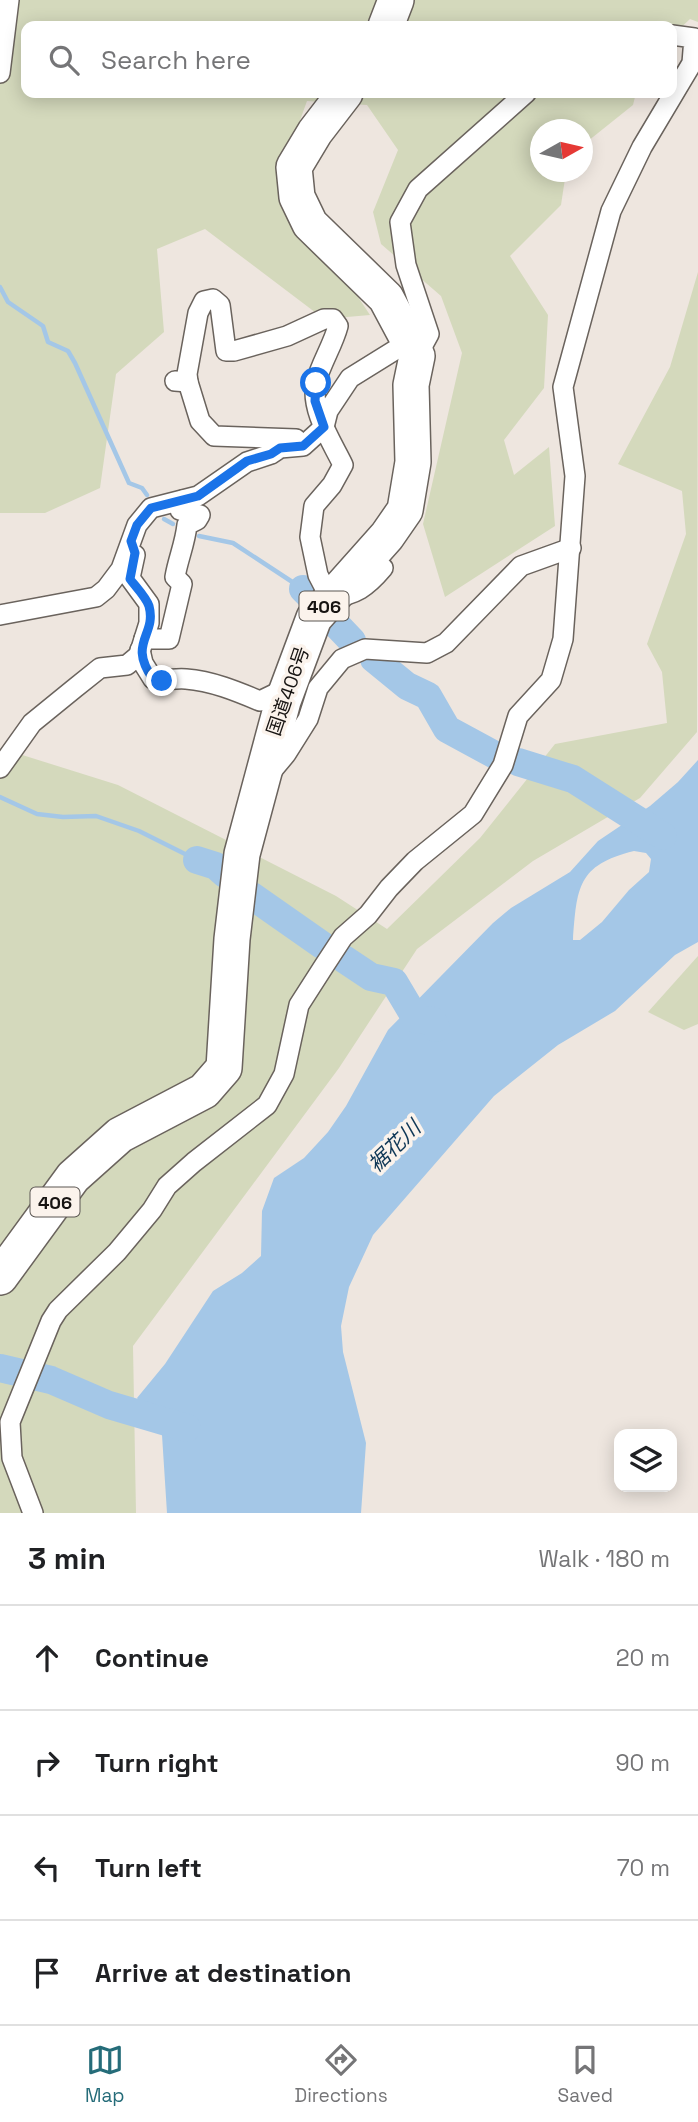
<!DOCTYPE html>
<html lang="en">
<head>
<meta charset="utf-8">
<style>
  :root { --surface:#fff; --page:#f6f6f6; --text:#202124; --muted:#757577; --line:#e0e0e0; --accent:#256c79 }
  body { margin:0; font-family:"Space Grotesk","Noto Sans JP",sans-serif; background:var(--page); color:var(--text) }
  .controls { position:absolute; right:21px; bottom:21px; display:grid; overflow:hidden; border-radius:14px; box-shadow:0 4px 18px #0003 }
  .controls button { width:63px; height:63px; display:grid; place-items:center; padding:0; border:0; border-bottom:2px solid var(--line); background:var(--surface); color:var(--text); font:35px sans-serif }
  .compass { position:absolute; left:530px; top:119px; width:63px; height:63px; border-radius:50%; background:var(--surface); box-shadow:0 4px 18px #0003; rotate:82deg }
  .stop { position:absolute; width:21px; height:21px; margin:-16px; border:5px solid #1a73e8; border-radius:50%; background:#fff }
  .stop.end { background:#1a73e8; border-color:#fff; box-shadow:0 2px 7px #0008 }
  .list { margin:0; padding:0; list-style:none }
  h2 { display:flex; justify-content:space-between; align-items:center; height:91px; margin:0; padding:0 28px; font-size:30px }
  h2 small { font-size:23px; font-weight:400; color:var(--muted) }
  .list li { display:grid; grid-template-columns:46px 1fr auto; gap:21px; align-items:center; box-sizing:border-box; height:105px; padding:0 28px; border-top:2px solid var(--line) }
  .list b { display:block; font-size:26px; white-space:nowrap }
  .list em { font-size:23px; font-style:normal; color:var(--muted) }
  .icon { flex:none; width:38px; height:38px; fill:none; stroke:currentColor; stroke-width:2; stroke-linecap:round; stroke-linejoin:round }
  .map { position:relative; flex:none; width:698px; height:1513px; overflow:hidden }
  .search { position:absolute; background:var(--surface); box-shadow:0 4px 18px #0003; left:21px; right:21px; top:21px; height:77px; display:flex; align-items:center; gap:18px; box-sizing:border-box; padding:0 24px; border-radius:14px; color:var(--muted); font-size:26px }
  .sheet { height:511px; background:var(--surface) }
  nav { display:flex; justify-content:space-around; align-items:center; box-sizing:border-box; height:98px; border-top:2px solid var(--line); background:var(--surface); font-size:19px; color:var(--muted) }
  nav a { display:grid; justify-items:center; gap:4px }
  nav .on { color:var(--accent) }
  .map>svg:first-child { display:block }
  .green { fill:#d4d9bc }
  .water { fill:#a4c7e7; fill-rule:evenodd }
  .lines { fill:none; stroke-linecap:round; stroke-linejoin:round }
  .stream { stroke:#a4c7e7; stroke-width:4.5 }
  .river { stroke:#a4c7e7; stroke-width:28 }
  .street-casing { stroke:#6a635d; stroke-width:22 }
  .highway-casing { stroke:#6a635d; stroke-width:38 }
  .street { stroke:#fff; stroke-width:19 }
  .highway { stroke:#fff; stroke-width:35 }
  .route { stroke:#1a73e8; stroke-width:9 }
  .labels { text-anchor:middle; dominant-baseline:central; stroke-width:7; stroke-linejoin:round; paint-order:stroke }
  .shield { fill:#fbf3ec; stroke:#5b5753; stroke-width:2 }
  .shield-label { font-size:18px; font-weight:bold; fill:#171412 }
  .street-label { font-size:19px; fill:#171412; stroke:#fbf3ec }
  .water-label { font-size:21px; font-style:italic; fill:#0f3756; stroke:#fbf3ec }
</style>
</head>
<body>
<div class="map">
<svg width="698" height="1513" viewBox="0 0 698 1513">
  <rect width="100%" height="100%" fill="#eee6df"/>
  <!-- green -->
  <g class="green">
    <path d="M 0,0 L 698,0 L 698,22 L 690,19 L 672,36 L 672,26 L 26,26 L 26,93 L 636,93 L 633,105 L 583,145 L 582,130 L 540,130 L 540,172 L 566,172 L 561,205 L 510,256 L 548,315 L 544,388 L 504,440 L 514,475 L 549,447 L 555,526 L 445,597 L 423,524 L 462,353 L 441,296 L 381,244 L 373,212 L 398,150 L 367,105 L 307,101 L 279,178 L 370,315 L 324,319 L 205,229 L 157,249 L 164,332 L 116,374 L 100,488 L 45,513 L 0,513 Z"/>
    <path d="M 698,272 L 697,732 L 640,798 L 533,861 L 417,949 L 339,1068 L 133,1346 L 136,1513 L 0,1513 L 0,748 L 118,785 L 336,896 L 387,929 L 480,838 L 555,744 L 667,723 L 662,672 L 647,644 L 686,534 L 682,491 L 618,464 L 670,367 Z"/>
    <path d="M 698,956 L 698,1024 L 684,1030 L 648,1012 Z"/>
  </g>
  <!-- water -->
  <path class="water" d="M 698,760 L 698,942 L 675,955 L 615,1011 L 558,1045 L 494,1096 L 373,1235 L 349,1287 L 341,1326 L 343,1352 L 366,1443 L 361,1513 L 167,1513 L 162,1435 L 137,1398 L 165,1364 L 213,1291 L 242,1273 L 261,1256 L 262,1211 L 274,1178 L 304,1158 L 328,1132 L 346,1106 L 388,1030 L 493,923 L 511,908 L 570,872 L 598,841 L 650,806 L 678,782 ZM 634,851 L 646,853 L 651,859 L 649,872 L 629,890 L 602,922 L 580,940 L 573,940 C 577,888 577,865 634,851 Z"/>
  <g class="lines">
    <!-- stream -->
    <g class="stream">
      <path d="M 0,287 L 8,302 L 43,326 L 48,342 L 68,351 L 75,363 L 129,483 L 142,488 L 147,495"/>
      <path d="M 164,519 L 173,524"/>
      <path d="M 199,536 L 233,543 L 303,589"/>
      <path d="M 0,797 L 37,814 L 63,817 L 96,816 L 139,831 L 197,860"/>
    </g>
    <!-- river -->
    <g class="river">
      <path d="M 303,589 L 311,597"/>
      <path d="M 332,620 L 352,641"/>
      <path d="M 374,659 L 407,686 L 428,696 L 447,729 L 495,755"/>
      <path d="M 518,762 L 573,779 L 663,836"/>
      <path d="M 197,860 L 216,866 L 225,874"/>
      <path d="M 252,896 L 322,945"/>
      <path d="M 344,959 L 371,977 L 394,982 L 416,1019 L 433,1021 L 436,1028"/>
      <path d="M 0,1368 L 51,1380 L 109,1405 L 187,1428"/>
    </g>
    <!-- street casing -->
    <g class="street-casing">
      <g id="street">
        <path d="M 0,73 L 9,0"/>
        <path d="M 417,356 L 429,334 L 406,265 L 400,222 L 418,189 L 526,93"/>
        <path d="M 175,381 L 188,382 L 187,374 L 198,313 L 204,301 L 213,299 L 220,305 L 226,351 L 234,351 L 287,336 L 324,319 L 333,319 L 338,326 C 333,345 321,363 316,382 C 310,410 332,442 343,465 L 332,485 L 314,506 L 310,537 L 318,575 L 330,598 C 356,595 367,587 383,568"/>
        <path d="M 188,382 L 200,421 L 214,436 L 296,439"/>
        <path d="M 0,615 L 96,597 L 106,589 L 121,569 L 137,525 L 151,508 L 198,496 L 247,462 L 271,454 L 280,448 L 303,446 L 324,427 L 328,411 L 350,378 L 408,342"/>
        <path d="M 144,639 L 169,639 L 182,584 L 175,577 C 178,559 185,544 187,525 L 197,520 L 200,515 L 180,510 L 183,500"/>
        <path d="M 140,650 L 143,663 L 153,679 C 164,681 175,678 186,679 C 212,681 236,691 260,701 L 287,688"/>
        <path d="M 0,768 L 32,723 L 75,688 L 100,668 L 127,665 L 139,655 L 149,623 L 149,604 L 130,578 L 135,555"/>
        <path d="M 271,772 L 286,754 L 308,719 L 318,688 L 342,659 L 365,649 L 427,653 L 446,643 L 521,566 L 571,548"/>
        <path d="M 33,1513 L 12,1458 L 10,1422 L 51,1321 L 58,1310 L 117,1252 L 152,1210 L 167,1186 L 194,1162 L 267,1105 L 284,1074 L 299,1005 L 324,966 L 343,937 L 368,915 L 389,888 L 415,861 L 473,814 L 503,765 L 518,716 L 551,680 L 563,639 L 575,476 L 563,387 L 611,211 L 642,147 L 692,63 L 694,38 L 672,35"/>
      </g>
    </g>
    <!-- highway casing -->
    <g class="highway-casing">
      <g id="highway">
        <path d="M 386,26 L 396,0"/>
        <path d="M 0,1277 L 73,1177 L 120,1135 L 204,1091 L 224,1068 L 232,939 L 242,854 L 283,701 L 314,618 L 387,536 L 405,510 L 413,462 L 411,385 L 417,356 L 386,298 L 310,224 L 297,197 L 294,167 L 315,132 L 345,93"/>
      </g>
    </g>
    <!-- street -->
    <use href="#street" class="street"/>
    <!-- highway -->
    <use href="#highway" class="highway"/>
  </g>
  <g class="lines">
    <!-- route -->
    <path class="route" d="M 162,681 L 153,679 C 127,642 157,636 149,606 C 146,597 135,586 130,579 L 135,553 L 131,541 L 137,525 L 151,508 L 198,496 L 247,461 L 271,454 L 280,448 L 303,446 L 324,427 L 315,401 L 316,383"/>
  </g>
  <g class="labels">
    <!-- shield labels -->
    <g class="shield">
      <rect x="299.5" y="591.5" width="49" height="29" rx="5"/>
      <rect x="30.5" y="1187.5" width="49" height="29" rx="5"/>
    </g>
    <g class="shield-label">
      <text x="324" y="606">406</text>
      <text x="55" y="1202">406</text>
    </g>
    <!-- street labels -->
    <g class="street-label">
      <text transform="translate(288 691) rotate(-71)">国道406号</text>
    </g>
    <!-- water labels -->
    <g class="water-label">
      <text transform="translate(394 1146) rotate(-44)">裾花川</text>
    </g>
  </g>
</svg>
<div class="controls">
<button><svg class="icon" aria-label="layers" viewBox="0 0 24 24"><path d="M12 4l9 5-9 5-9-5zM3 14l9 5 9-5"/></svg></button>
</div>
<svg class="compass" viewBox="-18 -18 36 36"><path d="M0-13l5 13h-10z" fill="#e53935"/><path d="M0 13l5-13h-10z" fill="#757577"/></svg>
<div class="stop" style="left:316px;top:383px"></div>
<div class="stop end" style="left:162px;top:681px"></div>
<div class="search"><svg class="icon" aria-label="search" viewBox="0 0 24 24"><circle cx="10" cy="10" r="6"/><path d="M15 15l6 6"/></svg>Search here</div>
</div>
<section class="sheet">
<h2>3 min<small>Walk · 180 m</small></h2>
<ul class="list">
<li><svg class="icon" aria-label="ahead" viewBox="0 0 24 24"><path d="M12 20V5M6 11l6-6 6 6"/></svg><div><b>Continue</b></div><em>20 m</em></li>
<li><svg class="icon" aria-label="right" viewBox="0 0 24 24"><path d="M7 20v-9h11M14 6l5 5-5 5"/></svg><div><b>Turn right</b></div><em>90 m</em></li>
<li><svg class="icon" aria-label="left" viewBox="0 0 24 24"><path d="M17 20v-9H6M10 6l-5 5 5 5"/></svg><div><b>Turn left</b></div><em>70 m</em></li>
<li><svg class="icon" aria-label="arrive" viewBox="0 0 24 24"><path d="M6 21V4h12l-3 4 3 4H6"/></svg><div><b>Arrive at destination</b></div></li>
</ul>
</section>
<nav>
<a class="on"><svg class="icon" aria-label="map" viewBox="0 0 24 24"><path d="M3 6l6-2 6 2 6-2v14l-6 2-6-2-6 2zM9 4v14M15 6v14"/></svg>Map</a>
<a><svg class="icon" aria-label="directions" viewBox="0 0 24 24"><path d="M12 3l9 9-9 9-9-9zM9 14v-3h6M13 9l2 2-2 2"/></svg>Directions</a>
<a><svg class="icon" aria-label="saved" viewBox="0 0 24 24"><path d="M7 4h10v16l-5-4-5 4z"/></svg>Saved</a>
</nav>
</body>
</html>
